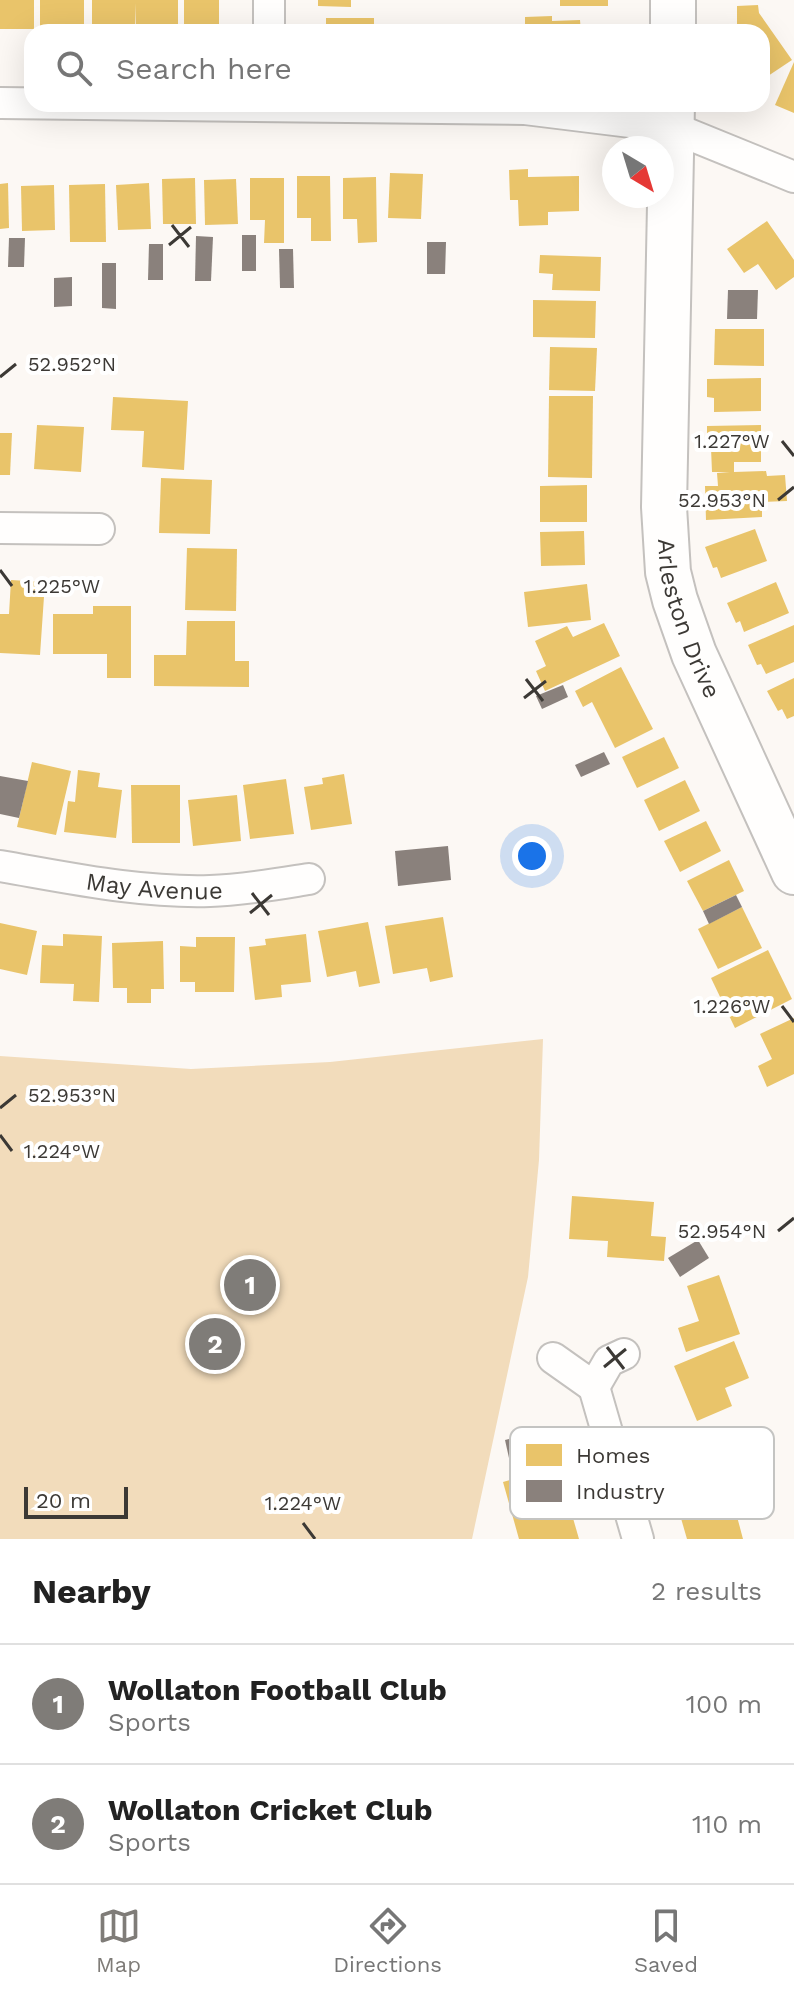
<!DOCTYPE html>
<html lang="en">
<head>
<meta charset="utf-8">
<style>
  :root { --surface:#fff; --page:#f2f2f2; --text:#222; --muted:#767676; --line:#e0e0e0; --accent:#7f7c78 }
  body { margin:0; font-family:"Work Sans",sans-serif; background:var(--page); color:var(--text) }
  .compass { position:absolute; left:602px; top:136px; width:72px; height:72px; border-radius:50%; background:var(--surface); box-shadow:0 8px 32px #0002; rotate:142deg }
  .scale { position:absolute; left:24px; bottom:20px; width:104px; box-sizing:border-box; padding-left:8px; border:4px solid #3c3935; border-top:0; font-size:22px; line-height:28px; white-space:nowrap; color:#3c3935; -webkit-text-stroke:6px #fff; paint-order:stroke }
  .you { position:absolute; left:532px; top:856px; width:28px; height:28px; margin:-20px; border:6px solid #fff; border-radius:50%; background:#1a73e8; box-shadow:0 0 0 12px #1a73e833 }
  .badge { display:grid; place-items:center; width:52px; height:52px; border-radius:50%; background:var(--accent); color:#fff; font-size:26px; font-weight:700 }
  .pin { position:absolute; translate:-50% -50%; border:4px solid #fff; box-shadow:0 2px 8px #0006 }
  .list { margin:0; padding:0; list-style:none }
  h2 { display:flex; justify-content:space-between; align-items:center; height:104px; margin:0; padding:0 32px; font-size:34px }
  h2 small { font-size:26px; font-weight:400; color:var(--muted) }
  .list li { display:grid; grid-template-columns:52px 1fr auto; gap:24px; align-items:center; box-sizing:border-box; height:120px; padding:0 32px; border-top:2px solid var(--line) }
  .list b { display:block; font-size:30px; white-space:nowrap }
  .list p { margin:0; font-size:26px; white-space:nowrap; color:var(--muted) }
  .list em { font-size:26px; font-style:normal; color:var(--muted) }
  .icon { flex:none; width:44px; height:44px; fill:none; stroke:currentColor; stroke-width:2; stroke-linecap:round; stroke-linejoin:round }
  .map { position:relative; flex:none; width:794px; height:1539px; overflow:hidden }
  .search { position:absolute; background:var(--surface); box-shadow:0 8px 32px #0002; left:24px; right:24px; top:24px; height:88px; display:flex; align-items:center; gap:20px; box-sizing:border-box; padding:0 28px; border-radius:24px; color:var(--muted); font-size:30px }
  .sheet { height:344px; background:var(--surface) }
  nav { display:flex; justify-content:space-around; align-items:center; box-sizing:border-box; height:112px; border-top:2px solid var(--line); background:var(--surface); font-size:22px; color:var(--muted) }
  nav a { display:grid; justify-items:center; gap:4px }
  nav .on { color:var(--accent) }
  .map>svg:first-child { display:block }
  .park { fill:#f2dcbb }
  .homes { fill:#e9c46a }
  .industry { fill:#8a817c }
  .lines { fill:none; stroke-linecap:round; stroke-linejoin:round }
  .street-casing { stroke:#c4c1be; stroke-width:34 }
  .secondary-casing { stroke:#c4c1be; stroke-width:48 }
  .street { stroke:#fffefd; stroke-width:30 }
  .secondary { stroke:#fffefd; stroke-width:44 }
  .ticks { fill:none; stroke:#3c3935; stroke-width:3 }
  .labels { text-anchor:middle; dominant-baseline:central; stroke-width:8; stroke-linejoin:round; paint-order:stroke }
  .street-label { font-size:24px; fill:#3c3935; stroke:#fff }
  .key { fill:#fff; stroke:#c4c4c2; stroke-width:2 }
  .key-label { font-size:22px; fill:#3c3935 }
  .ticks-label { font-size:20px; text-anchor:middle; fill:#3c3935; stroke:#fff; stroke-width:8; stroke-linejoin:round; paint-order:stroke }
</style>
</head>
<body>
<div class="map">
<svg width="794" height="1539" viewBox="0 0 794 1539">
  <rect width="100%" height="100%" fill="#fcf8f4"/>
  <!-- park -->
  <path class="park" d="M 543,1039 L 539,1160 L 528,1277 L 472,1539 L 0,1539 L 0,1056 L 191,1069 L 330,1062 Z"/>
  <!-- homes -->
  <g class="homes">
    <rect x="0" y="0" width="34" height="29"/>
    <rect x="40" y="0" width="44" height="32"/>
    <path d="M 92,0 L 178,0 L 178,32 L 136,32 L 135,3 L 135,32 L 92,32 Z"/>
    <rect x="184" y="0" width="35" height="32"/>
    <path d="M 318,0 L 351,0 L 351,7 L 318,6 Z"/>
    <rect x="560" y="0" width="48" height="6"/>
    <path d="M 758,5 L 759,13 L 792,60 L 762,80 L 762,32 L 729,32 L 737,27 L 737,6 Z"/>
    <path d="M 552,16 L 552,21 L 580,20 L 581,32 L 525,32 L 525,17 Z"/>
    <rect x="326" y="18" width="48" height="14"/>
    <path d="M 794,62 L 794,113 L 775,105 Z"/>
    <path d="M 528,169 L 528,177 L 579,176 L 579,211 L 548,212 L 548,225 L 519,226 L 518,200 L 510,200 L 509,170 Z"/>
    <path d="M 390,173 L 423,174 L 421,219 L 388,218 Z"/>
    <path d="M 297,176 L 330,176 L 331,241 L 311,241 L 311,218 L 297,218 Z"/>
    <path d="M 376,177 L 377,242 L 358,243 L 357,219 L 343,219 L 343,178 Z"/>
    <path d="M 195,178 L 196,224 L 163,224 L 162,179 Z"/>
    <path d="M 250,178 L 284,178 L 284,243 L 264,243 L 265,220 L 250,220 Z"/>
    <path d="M 236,179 L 238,224 L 205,225 L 204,180 Z"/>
    <path d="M 8,183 L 9,228 L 0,229 L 0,184 Z"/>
    <path d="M 149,183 L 151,229 L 118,230 L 116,185 Z"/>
    <path d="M 105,184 L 106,242 L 70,242 L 69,185 Z"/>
    <path d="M 54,185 L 55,230 L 22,231 L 21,186 Z"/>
    <path d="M 767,221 L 794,260 L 794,277 L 776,290 L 758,264 L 744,273 L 727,249 Z"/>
    <path d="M 540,255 L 601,257 L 600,291 L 552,290 L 553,274 L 539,273 Z"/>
    <path d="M 533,300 L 596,301 L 595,338 L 533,337 Z"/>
    <path d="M 715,329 L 764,329 L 764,366 L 714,365 Z"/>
    <path d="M 550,347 L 597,348 L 595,391 L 549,390 Z"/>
    <path d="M 761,378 L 761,411 L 714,412 L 714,398 L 707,397 L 707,379 Z"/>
    <path d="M 549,396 L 593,396 L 592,478 L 548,477 Z"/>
    <path d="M 113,397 L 188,401 L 184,470 L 142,467 L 144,431 L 111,430 Z"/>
    <path d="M 37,425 L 84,427 L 81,472 L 34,469 Z"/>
    <path d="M 761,425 L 761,462 L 734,462 L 734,472 L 766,471 L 767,476 L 785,475 L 787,501 L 762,502 L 762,517 L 706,520 L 705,486 L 718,486 L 717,473 L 730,472 L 712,472 L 711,448 L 707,448 L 707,426 Z"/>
    <path d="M 0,433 L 12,433 L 10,475 L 0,475 Z"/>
    <path d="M 161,478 L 212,480 L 210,534 L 159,533 Z"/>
    <path d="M 587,485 L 587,522 L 540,522 L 540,486 Z"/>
    <path d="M 755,529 L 767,561 L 721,578 L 717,567 L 713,568 L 705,547 Z"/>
    <path d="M 584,531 L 585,565 L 541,566 L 540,532 Z"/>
    <path d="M 187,548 L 237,549 L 236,611 L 185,610 Z"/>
    <path d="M 11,580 L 45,582 L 40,655 L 0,653 L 0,614 L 9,614 Z"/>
    <path d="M 776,582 L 789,613 L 744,632 L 740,621 L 736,623 L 727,603 Z"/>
    <path d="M 587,584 L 591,620 L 528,627 L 524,592 Z"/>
    <path d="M 93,606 L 131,606 L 131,678 L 107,678 L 107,654 L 53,654 L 53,614 L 93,614 Z"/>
    <path d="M 187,621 L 235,621 L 235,661 L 249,661 L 249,687 L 154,686 L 154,655 L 186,655 Z"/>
    <path d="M 604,623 L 620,656 L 545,691 L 536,671 L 546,666 L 535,641 L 567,626 L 573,637 Z"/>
    <path d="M 794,625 L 794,662 L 766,674 L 761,664 L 757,665 L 748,645 Z"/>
    <path d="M 621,667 L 653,729 L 615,748 L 592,702 L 583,707 L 575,691 Z"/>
    <path d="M 794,678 L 794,716 L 787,719 L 782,709 L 778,711 L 767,691 Z"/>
    <path d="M 664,737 L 679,768 L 637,788 L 622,757 Z"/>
    <path d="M 32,762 L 71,771 L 56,835 L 17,827 Z"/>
    <path d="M 78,770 L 100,773 L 98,787 L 122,790 L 116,838 L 64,832 L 68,801 L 75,802 Z"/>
    <path d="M 344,774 L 352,824 L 311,830 L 304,787 L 323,784 L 322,778 Z"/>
    <path d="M 286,779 L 294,834 L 250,839 L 243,785 Z"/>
    <path d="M 685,780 L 700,811 L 659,831 L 644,800 Z"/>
    <path d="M 131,785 L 180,785 L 180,843 L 132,843 Z"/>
    <path d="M 237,795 L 241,841 L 193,846 L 188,800 Z"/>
    <path d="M 706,821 L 721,851 L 680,872 L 664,841 Z"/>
    <path d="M 729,860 L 744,891 L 703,911 L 687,881 Z"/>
    <path d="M 742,907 L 762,948 L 718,969 L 698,929 Z"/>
    <path d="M 443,917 L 453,977 L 430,982 L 427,968 L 393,974 L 385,926 Z"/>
    <path d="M 368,922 L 380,983 L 359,987 L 356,971 L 327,977 L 318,931 Z"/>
    <path d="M 0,923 L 37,931 L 27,975 L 0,969 Z"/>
    <path d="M 63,934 L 102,936 L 99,1002 L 73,1001 L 74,984 L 40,983 L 42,945 L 63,946 Z"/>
    <path d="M 306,934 L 311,982 L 281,985 L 282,997 L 255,1000 L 249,947 L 266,945 L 265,939 Z"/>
    <path d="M 196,937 L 235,937 L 234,992 L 195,992 L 195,982 L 180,982 L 180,946 L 196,947 Z"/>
    <path d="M 163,941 L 164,989 L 151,989 L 151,1003 L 127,1003 L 127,988 L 113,988 L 112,943 Z"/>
    <path d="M 768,950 L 792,999 L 735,1028 L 711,978 Z"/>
    <path d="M 794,1018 L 794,1074 L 767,1087 L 758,1066 L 772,1059 L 760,1034 Z"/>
    <path d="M 572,1196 L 654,1202 L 651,1236 L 666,1237 L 664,1261 L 607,1257 L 608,1241 L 569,1239 Z"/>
    <path d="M 719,1275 L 740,1334 L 686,1352 L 678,1328 L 699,1321 L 687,1286 Z"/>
    <path d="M 734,1341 L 749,1378 L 725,1388 L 732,1406 L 697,1421 L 674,1366 Z"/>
    <path d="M 558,1466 L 579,1539 L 519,1539 L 503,1482 Z"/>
    <path d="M 731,1494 L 743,1539 L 687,1539 L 678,1508 Z"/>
  </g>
  <!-- industry -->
  <g class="industry">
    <rect x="242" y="235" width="14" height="36"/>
    <path d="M 196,236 L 213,237 L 211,281 L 195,281 Z"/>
    <path d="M 9,238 L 25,238 L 24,267 L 8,267 Z"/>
    <path d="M 427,242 L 446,242 L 445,274 L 427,274 Z"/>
    <path d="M 149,244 L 163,244 L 163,280 L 148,280 Z"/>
    <path d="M 279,249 L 293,249 L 294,288 L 280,288 Z"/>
    <path d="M 102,263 L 116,263 L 116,309 L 102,308 Z"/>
    <path d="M 72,277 L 72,306 L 54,307 L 54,278 Z"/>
    <path d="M 728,290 L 758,290 L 757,319 L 727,319 Z"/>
    <path d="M 563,685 L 568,697 L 542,709 L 536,696 Z"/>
    <path d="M 604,752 L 610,764 L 581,777 L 575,765 Z"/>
    <path d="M 0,776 L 28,781 L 19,818 L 0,814 Z"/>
    <path d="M 448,846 L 451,880 L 398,886 L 395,851 Z"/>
    <path d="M 736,895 L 742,907 L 709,924 L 703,911 Z"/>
    <path d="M 698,1240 L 709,1258 L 680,1277 L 668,1258 Z"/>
    <path d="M 537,1432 L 542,1451 L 509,1458 L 505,1440 Z"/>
  </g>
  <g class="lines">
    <!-- street casing -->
    <g class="street-casing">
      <g id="street">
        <path d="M 269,0 L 269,32"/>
        <path d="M 0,103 L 525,109 L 671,127 L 794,177"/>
        <path d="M 0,528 L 99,529"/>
        <path id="s1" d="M 0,866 C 70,878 139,893 210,891 C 243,890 277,884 309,879"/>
        <path d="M 553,1358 L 594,1387 L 609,1361 L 624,1354"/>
        <path d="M 594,1387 L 638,1539"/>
      </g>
    </g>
    <!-- secondary casing -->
    <g class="secondary-casing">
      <g id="secondary">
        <path d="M 673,32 L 673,0"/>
        <path id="s2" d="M 672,104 L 664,507 L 668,572 L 675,600 L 694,654 L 794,872"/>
      </g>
    </g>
    <!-- street -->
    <use href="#street" class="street"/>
    <!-- secondary -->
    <use href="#secondary" class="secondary"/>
  </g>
  <!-- ticks -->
  <path class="ticks" d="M 172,225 L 189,247M 169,245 L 191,227M 0,377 L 16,364M 782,441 L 794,456M 778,500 L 794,487M 0,570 L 12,586M 526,679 L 543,701M 524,698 L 546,681M 252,893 L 269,915M 250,913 L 272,895M 782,1006 L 794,1022M 0,1108 L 16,1095M 0,1135 L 12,1151M 778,1231 L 794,1218M 607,1347 L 624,1369M 604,1367 L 626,1349M 303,1523 L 315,1539"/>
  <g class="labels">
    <!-- street labels -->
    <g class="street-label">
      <text stroke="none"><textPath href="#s2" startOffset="518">Arleston Drive</textPath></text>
      <text stroke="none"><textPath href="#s1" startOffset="156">May Avenue</textPath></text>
    </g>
  </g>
  <!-- legend -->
  <rect x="510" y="1427" width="264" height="92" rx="12" class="key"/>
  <rect x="526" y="1444" width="36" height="22" fill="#e9c46a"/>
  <rect x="526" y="1480" width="36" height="22" fill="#8a817c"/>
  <g class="key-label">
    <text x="576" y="1463">Homes</text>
    <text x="576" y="1499">Industry</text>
  </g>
  <g class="ticks-label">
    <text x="72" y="371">52.952°N</text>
    <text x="732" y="448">1.227°W</text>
    <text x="722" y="507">52.953°N</text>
    <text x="62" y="593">1.225°W</text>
    <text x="732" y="1013">1.226°W</text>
    <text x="72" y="1102">52.953°N</text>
    <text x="62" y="1158">1.224°W</text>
    <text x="722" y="1238">52.954°N</text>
    <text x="303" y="1510">1.224°W</text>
  </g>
</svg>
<svg class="compass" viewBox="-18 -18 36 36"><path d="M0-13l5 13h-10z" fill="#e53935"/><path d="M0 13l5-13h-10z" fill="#767676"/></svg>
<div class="scale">20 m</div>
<div class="you"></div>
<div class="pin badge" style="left:250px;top:1285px">1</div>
<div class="pin badge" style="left:215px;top:1344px">2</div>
<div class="search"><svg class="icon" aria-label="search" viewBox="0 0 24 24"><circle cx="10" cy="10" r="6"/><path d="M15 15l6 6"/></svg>Search here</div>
</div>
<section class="sheet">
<h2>Nearby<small>2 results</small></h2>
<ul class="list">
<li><span class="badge">1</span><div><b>Wollaton Football Club</b><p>Sports</p></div><em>100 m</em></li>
<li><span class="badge">2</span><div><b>Wollaton Cricket Club</b><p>Sports</p></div><em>110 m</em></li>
</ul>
</section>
<nav>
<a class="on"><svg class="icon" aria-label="map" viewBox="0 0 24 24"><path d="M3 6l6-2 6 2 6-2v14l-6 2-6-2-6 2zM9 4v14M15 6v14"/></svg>Map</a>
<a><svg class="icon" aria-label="directions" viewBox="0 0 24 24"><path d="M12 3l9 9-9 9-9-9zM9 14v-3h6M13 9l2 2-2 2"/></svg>Directions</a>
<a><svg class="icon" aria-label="saved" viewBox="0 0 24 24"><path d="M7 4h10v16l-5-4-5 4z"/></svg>Saved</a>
</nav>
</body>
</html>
